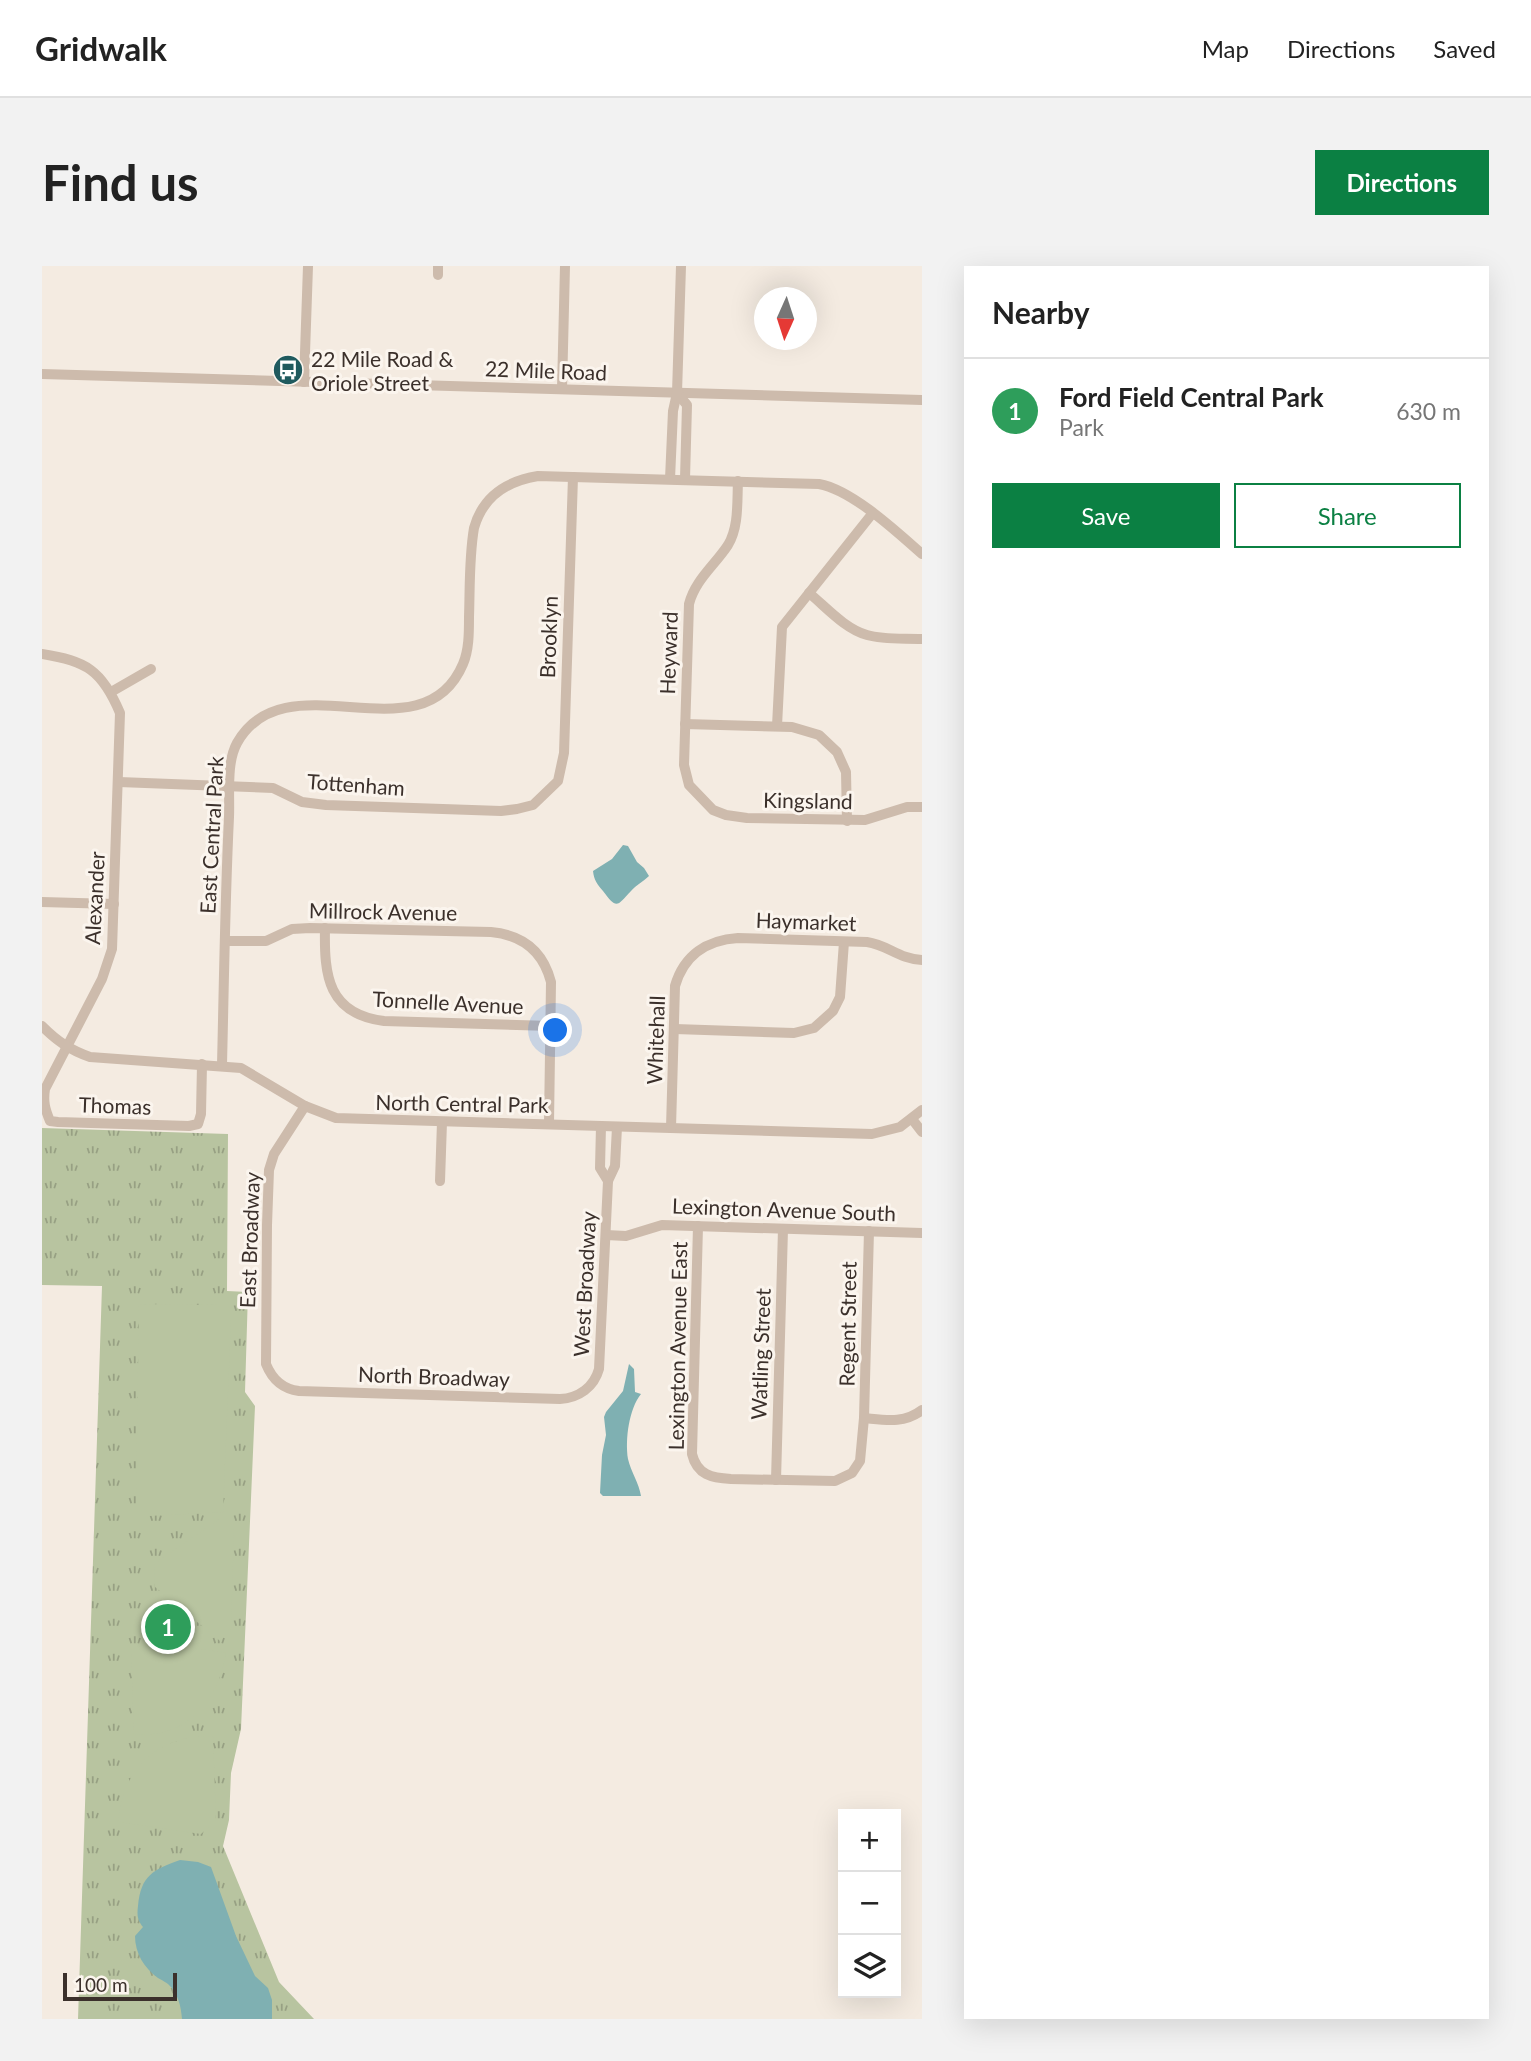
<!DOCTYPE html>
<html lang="en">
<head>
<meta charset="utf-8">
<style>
  :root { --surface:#fff; --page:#f2f2f2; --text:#222; --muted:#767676; --line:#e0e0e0; --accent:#0b8043 }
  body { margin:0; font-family:Lato,sans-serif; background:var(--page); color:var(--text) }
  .controls { position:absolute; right:21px; bottom:21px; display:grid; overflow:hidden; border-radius:0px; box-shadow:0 7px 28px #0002 }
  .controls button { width:63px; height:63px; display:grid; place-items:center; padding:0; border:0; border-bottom:2px solid var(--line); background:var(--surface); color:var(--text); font:35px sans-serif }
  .compass { position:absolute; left:712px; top:21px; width:63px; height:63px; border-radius:50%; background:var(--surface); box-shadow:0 7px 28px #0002; rotate:183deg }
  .scale { position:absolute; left:21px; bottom:18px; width:114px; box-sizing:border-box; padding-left:7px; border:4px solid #3b302b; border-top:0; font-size:19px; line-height:24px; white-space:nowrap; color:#3b302b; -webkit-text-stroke:5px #fbf5ee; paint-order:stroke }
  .you { position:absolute; left:514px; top:765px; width:24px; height:24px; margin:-18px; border:5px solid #fff; border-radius:50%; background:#1a73e8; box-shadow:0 0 0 10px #1a73e833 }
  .badge { display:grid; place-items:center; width:46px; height:46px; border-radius:50%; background:var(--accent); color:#fff; font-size:23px; font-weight:700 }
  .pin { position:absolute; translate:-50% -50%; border:4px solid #fff; box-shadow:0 2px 7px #0006 }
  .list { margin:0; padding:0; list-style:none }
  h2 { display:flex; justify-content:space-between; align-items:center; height:91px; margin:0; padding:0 28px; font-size:30px }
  h2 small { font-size:23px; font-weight:400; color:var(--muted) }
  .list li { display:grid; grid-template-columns:46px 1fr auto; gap:21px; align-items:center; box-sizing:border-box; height:105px; padding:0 28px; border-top:2px solid var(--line) }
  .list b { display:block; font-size:26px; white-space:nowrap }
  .list p { margin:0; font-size:23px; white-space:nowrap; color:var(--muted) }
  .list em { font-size:23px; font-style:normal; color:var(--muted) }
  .actions { display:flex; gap:14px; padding:21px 28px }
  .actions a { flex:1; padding:16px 0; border:2px solid var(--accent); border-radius:0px; text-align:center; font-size:24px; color:var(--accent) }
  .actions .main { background:var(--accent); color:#fff }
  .icon { flex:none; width:38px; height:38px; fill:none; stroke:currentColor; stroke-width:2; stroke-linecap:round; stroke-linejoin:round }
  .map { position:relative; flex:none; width:880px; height:1753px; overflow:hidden; border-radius:0px }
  header { display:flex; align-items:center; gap:42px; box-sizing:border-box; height:98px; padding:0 35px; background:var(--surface); border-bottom:2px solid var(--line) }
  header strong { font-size:33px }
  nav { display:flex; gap:38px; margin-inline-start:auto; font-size:24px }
  .intro { display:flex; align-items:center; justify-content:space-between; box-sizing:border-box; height:168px; padding:0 42px }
  h1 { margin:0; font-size:49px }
  .button { padding:18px 32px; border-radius:0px; background:var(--accent); color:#fff; font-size:24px; font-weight:700 }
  main { display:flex; gap:42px; padding:0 42px }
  aside { flex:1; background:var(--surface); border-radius:0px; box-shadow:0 7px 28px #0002 }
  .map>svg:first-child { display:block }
  .grass { fill:url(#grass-tufts) }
  .garden { fill:#b8c4a0 }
  .water { fill:#7fb0b2 }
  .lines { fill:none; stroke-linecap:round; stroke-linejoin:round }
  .minor { stroke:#cdbbac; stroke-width:10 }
  .labels { text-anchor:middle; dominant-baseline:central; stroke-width:6; stroke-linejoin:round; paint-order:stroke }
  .poi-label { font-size:21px; fill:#3b302b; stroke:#fbf5ee; text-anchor:start }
  .street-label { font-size:21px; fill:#3b302b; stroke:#fbf5ee }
</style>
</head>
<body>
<header>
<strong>Gridwalk</strong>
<nav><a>Map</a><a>Directions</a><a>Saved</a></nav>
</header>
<div class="intro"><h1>Find us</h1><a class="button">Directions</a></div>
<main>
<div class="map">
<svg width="880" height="1753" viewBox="0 0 880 1753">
  <defs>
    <pattern id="grass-tufts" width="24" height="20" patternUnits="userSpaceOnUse" patternTransform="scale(1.75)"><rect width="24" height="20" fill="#b8c4a0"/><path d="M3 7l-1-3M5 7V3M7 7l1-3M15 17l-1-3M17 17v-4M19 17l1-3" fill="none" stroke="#97a083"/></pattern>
  </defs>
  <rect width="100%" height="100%" fill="#f4ebe1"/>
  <!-- grass -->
  <path class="grass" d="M 0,862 L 186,868 L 185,1025 L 206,1026 L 203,1126 L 213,1140 L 199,1463 L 189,1507 L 187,1554 L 181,1580 L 237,1716 L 272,1753 L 36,1753 L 60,1020 L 0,1019 Z"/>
  <!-- garden -->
  <g class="garden">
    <path d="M 97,1038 L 176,1039 L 189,1054 L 181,1246 L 107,1250 L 94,1237 Z"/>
    <path d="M 180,1251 L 192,1262 L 189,1363 L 178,1375 L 113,1321 L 112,1298 Z"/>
    <path d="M 103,1374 L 184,1387 C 178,1422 161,1454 125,1465 C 115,1469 102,1468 92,1469 L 89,1389 Z"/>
    <path d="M 157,1470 L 171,1471 L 174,1555 L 159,1568 L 76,1556 C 80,1508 108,1476 157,1470 Z"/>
  </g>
  <!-- water -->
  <g class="water">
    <path d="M 581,579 L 586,580 L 595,596 L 602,602 L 607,610 C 601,616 594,619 589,625 C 575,640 575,644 561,625 C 555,618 552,614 551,605 L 570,593 Z"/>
    <path d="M 587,1098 L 592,1103 L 593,1126 L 599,1128 C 587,1143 583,1173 586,1193 C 589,1206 597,1217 599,1230 L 561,1230 L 558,1227 L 560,1189 L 564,1169 L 562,1151 L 564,1146 L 581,1125 Z"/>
    <path d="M 138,1594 L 156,1596 L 169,1601 L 194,1670 L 213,1710 L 226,1722 L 230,1734 L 230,1753 L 140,1753 C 139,1740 136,1727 126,1718 C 125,1717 118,1713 116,1712 C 102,1702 93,1687 93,1670 L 101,1661 C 95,1654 95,1648 96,1640 C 99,1609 111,1604 138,1594 Z"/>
  </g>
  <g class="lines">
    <!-- minor -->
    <g class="minor">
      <path d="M 396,9 L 396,0"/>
      <path d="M 0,108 L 880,134"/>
      <path d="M 262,116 L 266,0"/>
      <path d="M 520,123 L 523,0"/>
      <path d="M 635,127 L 645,139 L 643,213"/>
      <path d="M 628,213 L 631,145 L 635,127 L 639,0"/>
      <path d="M 696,215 C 695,236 697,261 686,279 C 673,299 653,314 647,338 L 642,499 L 647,519 L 671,544 L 684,549 L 705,552 L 823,554 L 865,541 L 880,541"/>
      <path d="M 767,327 C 784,341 803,363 825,369 C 842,374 862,372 880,373"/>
      <path d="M 0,388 C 44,395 60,404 78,447 L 70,683 L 60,713 L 3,823 C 1,836 3,843 8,855 L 16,856 L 147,860 L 156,858 L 159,848 L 160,798"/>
      <path d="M 69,426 L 109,403"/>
      <path d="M 643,458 L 750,461 L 777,469 L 795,486 L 804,506 L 805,555"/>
      <path d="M 735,460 L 740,361 L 830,248"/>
      <path d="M 77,516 L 231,522 L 260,536 L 284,539 L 459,545 L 475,543 L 491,539 L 516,515 L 522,487 L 531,211"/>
      <path d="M 0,636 L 72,638"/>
      <path d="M 283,662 C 282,710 286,748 342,755 L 509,760"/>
      <path d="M 183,675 L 224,675 L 250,663 L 268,662 L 449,666 C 481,669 501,685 509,716 L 507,858"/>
      <path d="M 0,760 C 15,775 28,784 48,791 L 199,802 L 263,840 L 294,852 L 830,868 L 858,861 L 880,844"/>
      <path d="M 633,763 L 752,767 L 772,762 L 791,745 L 798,731 L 802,676"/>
      <path d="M 180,799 C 182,716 183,633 187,551 C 188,529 184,497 195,477 C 244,390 380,495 421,398 C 427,384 427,367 427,351 C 428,322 427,291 432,262 C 441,230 465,215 496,210 L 777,218 C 810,224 854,265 880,288"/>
      <path d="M 263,840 L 232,888 L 227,904 L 225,959 L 224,1098 C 230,1113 241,1123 257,1125 L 518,1133 C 537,1132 552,1121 557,1103 L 566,915 L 573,900 L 575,861"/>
      <path d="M 870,853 L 880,866"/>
      <path d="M 559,860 L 558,902 L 566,915"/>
      <path d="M 629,862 L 633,720 C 642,689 665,674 696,672 L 825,676 C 846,679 857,693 880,694"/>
      <path d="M 398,915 L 400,856"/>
      <path d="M 656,960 L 650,1188 C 655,1209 670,1212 689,1213 L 793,1215 L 810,1207 L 818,1195 L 822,1152 L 827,965"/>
      <path d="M 564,969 L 584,970 L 620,959 L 880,967"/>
      <path d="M 822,1152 C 843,1154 862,1158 880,1144"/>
      <path d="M 734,1214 L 741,963"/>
    </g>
  </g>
  <!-- icons -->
  <defs>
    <g id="bus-disc" transform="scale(1.575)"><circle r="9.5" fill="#1f5a5e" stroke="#fbf5ee"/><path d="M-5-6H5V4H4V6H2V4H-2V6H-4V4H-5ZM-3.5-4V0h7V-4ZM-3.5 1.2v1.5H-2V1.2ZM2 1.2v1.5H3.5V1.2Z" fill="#fff"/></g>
  </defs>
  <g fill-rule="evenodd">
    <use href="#bus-disc" x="246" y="104"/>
  </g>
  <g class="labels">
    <!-- poi labels -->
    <g class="poi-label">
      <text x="269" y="92">22 Mile Road &amp;<tspan x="269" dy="24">Oriole Street</tspan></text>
    </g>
    <!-- street labels -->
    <g class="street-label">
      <text transform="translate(504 104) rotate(2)">22 Mile Road</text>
      <text transform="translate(506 371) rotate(-88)">Brooklyn</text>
      <text transform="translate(626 387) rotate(-88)">Heyward</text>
      <text transform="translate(314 518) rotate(4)">Tottenham</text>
      <text transform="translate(766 534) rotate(1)">Kingsland</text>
      <text transform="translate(169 569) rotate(-87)">East Central Park</text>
      <text transform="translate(52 632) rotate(-87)">Alexander</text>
      <text transform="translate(341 645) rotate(1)">Millrock Avenue</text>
      <text transform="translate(764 655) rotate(2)">Haymarket</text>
      <text transform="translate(406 736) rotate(3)">Tonnelle Avenue</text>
      <text transform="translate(613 774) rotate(-88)">Whitehall</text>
      <text transform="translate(420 837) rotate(1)">North Central Park</text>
      <text transform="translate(73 839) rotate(2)">Thomas</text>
      <text transform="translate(742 943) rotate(2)">Lexington Avenue South</text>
      <text transform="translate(207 974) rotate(-88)">East Broadway</text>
      <text transform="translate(542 1018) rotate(-87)">West Broadway</text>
      <text transform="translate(805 1058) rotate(-89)">Regent Street</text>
      <text transform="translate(635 1080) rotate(-89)">Lexington Avenue East</text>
      <text transform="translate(718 1088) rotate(-88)">Watling Street</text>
      <text transform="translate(392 1110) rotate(2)">North Broadway</text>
    </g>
  </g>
</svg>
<div class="controls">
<button>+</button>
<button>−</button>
<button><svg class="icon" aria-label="layers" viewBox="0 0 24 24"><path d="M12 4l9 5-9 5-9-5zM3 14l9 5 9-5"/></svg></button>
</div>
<svg class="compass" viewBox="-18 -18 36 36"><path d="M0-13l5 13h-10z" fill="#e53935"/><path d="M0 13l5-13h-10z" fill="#767676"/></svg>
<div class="scale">100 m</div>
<div class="you"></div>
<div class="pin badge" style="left:126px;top:1361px;background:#2e9e5b">1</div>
</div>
<aside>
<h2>Nearby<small></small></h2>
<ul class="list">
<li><span class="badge" style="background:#2e9e5b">1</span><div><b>Ford Field Central Park</b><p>Park</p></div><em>630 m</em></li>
</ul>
<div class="actions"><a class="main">Save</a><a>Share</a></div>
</aside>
</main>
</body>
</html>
